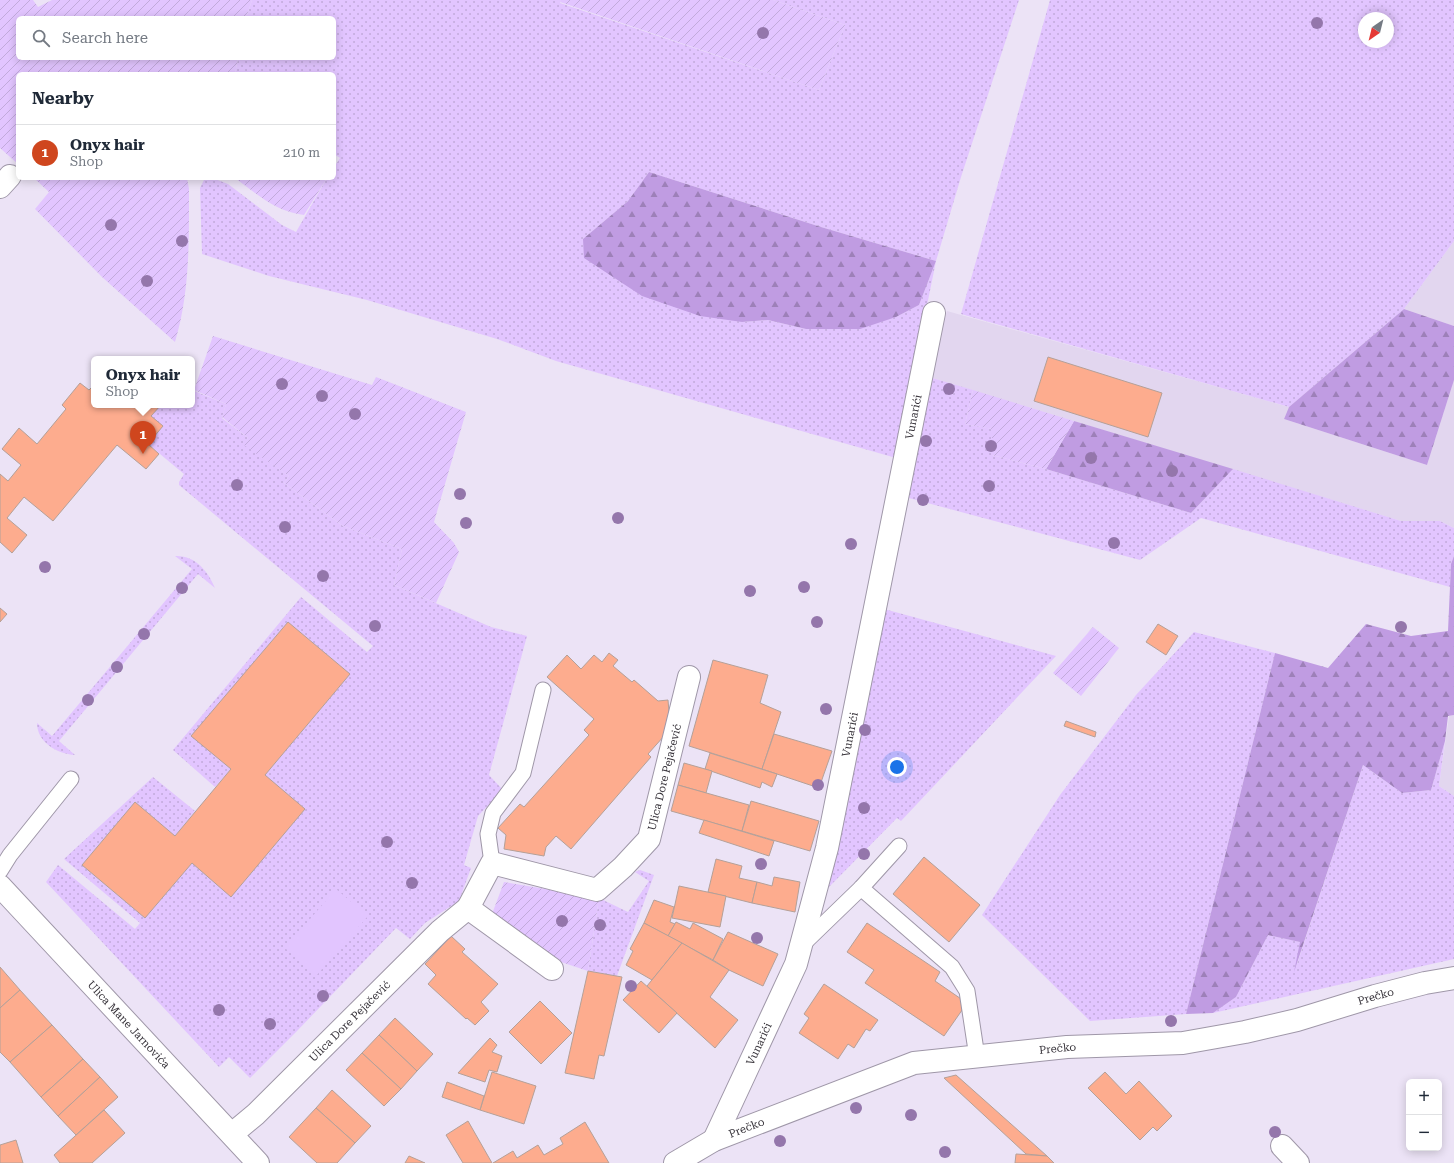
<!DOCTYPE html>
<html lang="en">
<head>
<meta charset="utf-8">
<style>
  :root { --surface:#fff; --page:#f2f2f3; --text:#1f2937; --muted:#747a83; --line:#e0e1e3; --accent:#cf461e }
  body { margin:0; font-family:"Roboto Serif",serif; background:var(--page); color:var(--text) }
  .controls { position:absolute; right:12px; bottom:12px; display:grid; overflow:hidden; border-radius:6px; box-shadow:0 2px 10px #0003 }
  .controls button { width:36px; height:36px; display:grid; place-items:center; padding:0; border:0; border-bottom:1px solid var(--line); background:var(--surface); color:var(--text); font:20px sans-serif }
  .compass { position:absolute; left:1358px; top:12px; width:36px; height:36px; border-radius:50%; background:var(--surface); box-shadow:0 2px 10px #0003; rotate:215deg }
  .you { position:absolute; left:897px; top:767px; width:14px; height:14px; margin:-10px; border:3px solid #fff; border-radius:50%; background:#1a73e8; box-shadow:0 0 0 6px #1a73e833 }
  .badge { display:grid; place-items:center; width:26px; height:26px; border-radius:50%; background:var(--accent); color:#fff; font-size:13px; font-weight:700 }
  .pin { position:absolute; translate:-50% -33px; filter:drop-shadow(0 1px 2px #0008) }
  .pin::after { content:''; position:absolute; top:21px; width:14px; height:12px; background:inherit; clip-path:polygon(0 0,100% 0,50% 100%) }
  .popup { position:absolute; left:91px; top:356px; width:104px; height:52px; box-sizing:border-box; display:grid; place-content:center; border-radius:6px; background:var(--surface); filter:drop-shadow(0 1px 3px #0005); font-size:13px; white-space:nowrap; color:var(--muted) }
  .popup b { font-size:15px; color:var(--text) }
  .popup::after { content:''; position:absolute; left:50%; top:100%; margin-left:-8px; border:8px solid transparent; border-top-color:var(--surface) }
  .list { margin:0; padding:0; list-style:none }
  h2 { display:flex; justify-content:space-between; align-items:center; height:52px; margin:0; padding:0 16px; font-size:17px }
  h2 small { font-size:13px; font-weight:400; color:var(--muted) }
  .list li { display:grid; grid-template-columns:26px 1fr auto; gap:12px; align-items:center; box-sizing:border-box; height:56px; padding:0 16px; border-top:1px solid var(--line) }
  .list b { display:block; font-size:15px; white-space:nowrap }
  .list p { margin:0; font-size:13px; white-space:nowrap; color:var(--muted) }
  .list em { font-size:13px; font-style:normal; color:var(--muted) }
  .icon { flex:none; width:22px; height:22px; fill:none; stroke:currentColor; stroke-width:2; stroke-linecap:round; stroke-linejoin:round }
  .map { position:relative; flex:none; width:1454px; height:1163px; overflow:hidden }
  .search { position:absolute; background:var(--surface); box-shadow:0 2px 10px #0003; left:16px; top:16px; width:320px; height:44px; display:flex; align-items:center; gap:10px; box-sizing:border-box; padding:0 14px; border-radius:6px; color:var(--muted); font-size:15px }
  .panel { position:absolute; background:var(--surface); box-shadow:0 2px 10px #0003; left:16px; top:72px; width:320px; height:108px; border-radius:6px }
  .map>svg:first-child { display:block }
  .built { fill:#e2d6ef }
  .grass { fill:url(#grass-dots); fill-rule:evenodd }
  .forest { fill:url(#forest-firs) }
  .garden { fill:url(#garden-furrows) }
  .pitch { fill:#e2c5ff }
  .building { fill:#fdac8e; stroke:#b4a098 }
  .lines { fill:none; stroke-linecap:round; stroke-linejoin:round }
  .service-casing { stroke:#9f97a8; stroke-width:17 }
  .minor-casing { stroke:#9f97a8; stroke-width:24 }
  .tertiary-casing { stroke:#9f97a8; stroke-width:24 }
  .service { stroke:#fff; stroke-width:15 }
  .minor { stroke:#fff; stroke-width:22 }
  .tertiary { stroke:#fff; stroke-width:22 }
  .tree { fill:#9476ab }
  .labels { text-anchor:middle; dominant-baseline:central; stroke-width:3; stroke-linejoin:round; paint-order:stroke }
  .street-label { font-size:11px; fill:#37333a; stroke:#f7f2fd }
</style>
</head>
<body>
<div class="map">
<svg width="1454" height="1163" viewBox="0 0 1454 1163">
  <defs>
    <pattern id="grass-dots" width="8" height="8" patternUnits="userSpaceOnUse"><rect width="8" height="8" fill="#e2c5ff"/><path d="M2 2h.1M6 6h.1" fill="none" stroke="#c2aadb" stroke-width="1.8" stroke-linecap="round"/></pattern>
    <pattern id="forest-firs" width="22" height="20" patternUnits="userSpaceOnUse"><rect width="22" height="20" fill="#c09ce2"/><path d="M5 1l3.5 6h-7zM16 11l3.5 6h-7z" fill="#9d80b8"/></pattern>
    <pattern id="garden-furrows" width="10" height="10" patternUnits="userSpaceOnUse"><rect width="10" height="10" fill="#e2c5ff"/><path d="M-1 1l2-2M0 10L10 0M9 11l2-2" fill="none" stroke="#c2aadb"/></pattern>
  </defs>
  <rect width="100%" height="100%" fill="#ece3f6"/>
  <!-- built -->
  <g class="built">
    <path d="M 1454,241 L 1454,326 L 1404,309 Z"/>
    <path d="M 947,311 L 1289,407 L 1284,419 L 1427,465 L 1454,380 L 1454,528 L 1440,521 L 1401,521 L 929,377 Z"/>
    <path d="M 1454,715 L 1454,796 L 1439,786 L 1449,716 Z"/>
  </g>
  <!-- grass -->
  <g class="grass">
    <path d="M 252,0 L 561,0 L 560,3 L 819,90 L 845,25 L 773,0 L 1019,0 L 961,177 L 936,261 L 896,458 L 556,361 L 497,339 L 367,300 L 269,276 L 202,254 L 200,188 L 204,180 L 215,179 L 228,184 L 282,225 L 296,232 L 327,178 L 334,178 L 334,167 L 340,158 L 334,154 L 334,74 L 235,74 L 238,58 L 334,58 L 334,18 L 246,18 ZM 649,172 L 821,227 L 936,261 L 919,305 L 896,317 L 806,329 L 768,320 L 742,322 L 583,239 L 628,201 Z"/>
    <path d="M 1050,0 L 1454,0 L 1454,241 L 1404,309 L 1289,407 L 961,314 ZM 1364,18 L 1388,18 L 1388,42 L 1364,42 Z"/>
    <path d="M 929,377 L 973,390 L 965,424 L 993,429 L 992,455 L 1046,469 L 1191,513 L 1233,469 L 1401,521 L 1440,521 L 1454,528 L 1454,556 L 1451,564 L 1450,587 L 1201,518 L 1140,560 L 905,497 Z"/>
    <path d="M 192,390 L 226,404 L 222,418 L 248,438 L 245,445 L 289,476 L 284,483 L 343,526 L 402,549 L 394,585 L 491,627 L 527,636 L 489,775 L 503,790 L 478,816 L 464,865 L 471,868 L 459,901 L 425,923 L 410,939 L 396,928 L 297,1031 L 250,1078 L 229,1057 L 219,1067 L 46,882 L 58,865 L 135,929 L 140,923 L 64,859 L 153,777 L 195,811 L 175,836 L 135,802 L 82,865 L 145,918 L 192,863 L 231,896 L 305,809 L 265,775 L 350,674 L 288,622 L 192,736 L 231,769 L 215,787 L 173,750 L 301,597 L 367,652 L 373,646 L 179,485 L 179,482 L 184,474 L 148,444 L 151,416 L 161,405 L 192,405 Z"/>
    <path d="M 175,556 C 195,555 208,571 215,588 L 198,574 L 59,741 L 75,755 C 57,754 37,742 37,723 L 52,736 L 192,569 Z"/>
    <path d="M 884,609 L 1056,656 L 901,821 L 897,818 L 827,889 L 870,664 Z"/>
    <path d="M 1194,632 L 1275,653 L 1186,1014 L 1090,1021 L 982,915 L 1060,795 L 1136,695 Z"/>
    <path d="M 1445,741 L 1439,786 L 1454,796 L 1454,959 L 1213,1013 L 1236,997 L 1268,935 L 1301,942 L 1296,967 L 1363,765 L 1402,793 L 1431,790 Z"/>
    <path d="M 640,870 L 654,875 L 617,976 L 588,971 L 599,898 L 628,912 L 649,881 L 635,872 Z"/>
  </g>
  <!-- forest -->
  <g class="forest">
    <path d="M 649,172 L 821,227 L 936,261 L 919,305 L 896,317 L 860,329 L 806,329 L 768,320 L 742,322 L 700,316 L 642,296 L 584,258 L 583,239 L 628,201 Z"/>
    <path d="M 1404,309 L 1454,326 L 1454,380 L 1427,465 L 1284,419 L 1289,407 Z"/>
    <path d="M 1074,421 L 1233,469 L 1191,513 L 1046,469 Z"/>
    <path d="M 1454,556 L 1454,715 L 1448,716 L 1445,741 L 1431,790 L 1402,793 L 1363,765 L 1294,972 L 1300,942 L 1268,935 L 1236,997 L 1213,1013 L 1186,1014 L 1275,653 L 1328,668 L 1366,624 L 1411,636 L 1448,631 L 1451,564 Z"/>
  </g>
  <!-- garden -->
  <g class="garden">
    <path d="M 0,0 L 33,0 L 38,7 L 52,0 L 252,0 L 246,18 L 18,18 L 18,58 L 238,58 L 235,74 L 18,74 L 18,164 L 0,148 Z"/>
    <path d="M 561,0 L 773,0 L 845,25 L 819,90 L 560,2 Z"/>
    <path d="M 34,178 L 187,178 L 189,189 C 189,241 190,292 175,342 L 102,277 L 35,209 L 49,192 Z"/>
    <path d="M 235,178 L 327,178 L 304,215 C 276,212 257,194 235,178 Z"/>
    <path d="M 213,336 L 372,385 L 376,377 L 466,412 L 434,522 L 454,543 L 459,552 L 436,603 L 394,585 L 402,549 L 343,526 L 284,483 L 289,476 L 244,445 L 248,438 L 222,417 L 226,404 L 194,390 Z"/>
    <path d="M 973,390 L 1074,421 L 1046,469 L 992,455 L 992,429 L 965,424 Z"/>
    <path d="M 1093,627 L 1119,648 L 1081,696 L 1053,673 Z"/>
    <path d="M 504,882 L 599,898 L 588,971 L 561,962 L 492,914 Z"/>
  </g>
  <!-- pitch -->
  <path class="pitch" d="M 336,889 L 368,916 L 316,976 L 285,948 Z"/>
  <!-- building -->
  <g class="building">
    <path d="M 1048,357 L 1162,393 L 1148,437 L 1034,401 Z"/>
    <path d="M 80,383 L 89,390 L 94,385 L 94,405 L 161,405 L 151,416 L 163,426 L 148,444 L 159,454 L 146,469 L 117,445 L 53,521 L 24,497 L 7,518 L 27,535 L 12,553 L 0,542 L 0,474 L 8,481 L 21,465 L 2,449 L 19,428 L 37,444 L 66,409 L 62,405 Z"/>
    <path d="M 0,608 L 7,614 L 0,622 Z"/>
    <path d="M 288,622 L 350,674 L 265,775 L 305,809 L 231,897 L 192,863 L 145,918 L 82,865 L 135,802 L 175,836 L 231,769 L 191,736 Z"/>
    <path d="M 1158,624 L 1178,636 L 1166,655 L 1146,642 Z"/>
    <path d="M 609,653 L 618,660 L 613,666 L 632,682 L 634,680 L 658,701 L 668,700 L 671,736 L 664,736 L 648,754 L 651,757 L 571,849 L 556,836 L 546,847 L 544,856 L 504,849 L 506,835 L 498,828 L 520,804 L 524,807 L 589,735 L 584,730 L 594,719 L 547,677 L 567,655 L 581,669 L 594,655 L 602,662 Z"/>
    <path d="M 713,660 L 768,675 L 760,703 L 781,712 L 762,769 L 689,746 Z"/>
    <path d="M 1066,721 L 1096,732 L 1095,737 L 1064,726 Z"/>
    <path d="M 774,734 L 832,751 L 819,788 L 762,769 Z"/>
    <path d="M 710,753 L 777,774 L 772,787 L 762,782 L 760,788 L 705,769 Z"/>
    <path d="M 684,763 L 712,771 L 706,793 L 678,785 Z"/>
    <path d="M 678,785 L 749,805 L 742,831 L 671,811 Z"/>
    <path d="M 751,801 L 819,821 L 810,851 L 742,831 Z"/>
    <path d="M 704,820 L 774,841 L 769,856 L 699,833 Z"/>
    <path d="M 924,857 L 980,905 L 949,942 L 893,894 Z"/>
    <path d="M 716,859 L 742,866 L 739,878 L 757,882 L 752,903 L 708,892 Z"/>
    <path d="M 774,877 L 800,882 L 795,912 L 752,903 L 757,882 L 772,886 Z"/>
    <path d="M 679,886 L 726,896 L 720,927 L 672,918 Z"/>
    <path d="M 654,900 L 674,907 L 670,922 L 675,924 L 668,936 L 644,923 Z"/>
    <path d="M 676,922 L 690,929 L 693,923 L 723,939 L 713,960 L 668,936 Z"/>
    <path d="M 644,923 L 682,943 L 652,980 L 626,965 L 633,951 L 630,949 Z"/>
    <path d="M 867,923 L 940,972 L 935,981 L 967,1003 L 944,1036 L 865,983 L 874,970 L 847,952 Z"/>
    <path d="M 728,932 L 778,954 L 763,986 L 729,970 L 713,960 Z"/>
    <path d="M 451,936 L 465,949 L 462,952 L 498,984 L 481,1002 L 489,1011 L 475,1025 L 467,1018 L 466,1019 L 428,984 L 436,975 L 425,964 Z"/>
    <path d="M 682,943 L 729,970 L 710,997 L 738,1020 L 715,1048 L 647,986 Z"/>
    <path d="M 0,967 L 20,990 L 0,1008 Z"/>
    <path d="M 588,971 L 622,977 L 604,1056 L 599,1055 L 594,1079 L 565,1073 Z"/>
    <path d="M 641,981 L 677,1013 L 659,1033 L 623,1000 Z"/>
    <path d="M 824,984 L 878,1020 L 870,1031 L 866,1029 L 854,1048 L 848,1044 L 838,1059 L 799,1033 L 809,1018 L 804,1014 Z"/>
    <path d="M 20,990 L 52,1025 L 10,1062 L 0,1052 L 0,1008 Z"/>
    <path d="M 540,1001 L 572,1033 L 541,1064 L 509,1032 Z"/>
    <path d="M 395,1018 L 433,1054 L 417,1071 L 379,1035 Z"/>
    <path d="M 52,1025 L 83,1059 L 41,1097 L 10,1062 Z"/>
    <path d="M 379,1035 L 417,1071 L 401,1089 L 362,1053 Z"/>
    <path d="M 490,1038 L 497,1045 L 492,1052 L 502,1056 L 497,1072 L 489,1070 L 485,1082 L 458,1073 Z"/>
    <path d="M 362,1053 L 401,1089 L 384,1106 L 346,1070 Z"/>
    <path d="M 83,1059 L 100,1077 L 58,1116 L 41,1097 Z"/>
    <path d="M 492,1072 L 536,1086 L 524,1124 L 480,1110 Z"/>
    <path d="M 1105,1072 L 1126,1094 L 1139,1081 L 1172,1116 L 1157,1131 L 1153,1127 L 1140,1140 L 1088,1088 Z"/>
    <path d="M 956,1075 L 1047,1156 L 1026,1154 L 944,1078 Z"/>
    <path d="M 100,1077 L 118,1097 L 76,1135 L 58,1116 Z"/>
    <path d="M 447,1082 L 484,1096 L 480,1110 L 442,1097 Z"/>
    <path d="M 332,1090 L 371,1126 L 355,1143 L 316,1108 Z"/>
    <path d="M 316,1108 L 355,1143 L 337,1163 L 317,1163 L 289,1137 Z"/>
    <path d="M 104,1110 L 125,1133 L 92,1163 L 60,1163 L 54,1155 Z"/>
    <path d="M 468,1121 L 492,1163 L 463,1163 L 446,1135 Z"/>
    <path d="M 585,1122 L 609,1163 L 493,1163 L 513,1151 L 517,1158 L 538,1145 L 544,1155 L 563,1144 L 560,1138 Z"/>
    <path d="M 16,1140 L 23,1163 L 0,1163 L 0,1145 Z"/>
    <path d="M 1016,1154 L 1047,1156 L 1054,1163 L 1015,1163 Z"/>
    <path d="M 409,1156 L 425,1163 L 405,1163 Z"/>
  </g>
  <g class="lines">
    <!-- service casing -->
    <g class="service-casing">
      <g id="service">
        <path d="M 492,863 L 488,834 L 493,813 L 523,773 L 543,690"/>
        <path d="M 0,871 L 10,855 L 71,779"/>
        <path d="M 861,888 L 952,967 L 967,991 L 977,1057"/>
        <path d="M 802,945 L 861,888 L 899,846"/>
      </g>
    </g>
    <!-- minor casing -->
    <g class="minor-casing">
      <g id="minor">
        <path d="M 0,187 L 10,176"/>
        <path id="s1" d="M 468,908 L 492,863 L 597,890 L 623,867 L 649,839 L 689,677"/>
        <path id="s2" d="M 232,1134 L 256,1114 L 440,931 L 468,908 L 552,969"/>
        <path id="s3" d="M 714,1140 L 796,964 L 827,848 L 934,313"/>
        <path d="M 1282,1146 L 1298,1163"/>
        <path id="s4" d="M 675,1163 L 714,1140 L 914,1063 L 1067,1047 L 1183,1043 L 1245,1032 L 1297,1020 L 1375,996 L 1425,983 L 1454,978"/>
      </g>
    </g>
    <!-- tertiary casing -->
    <g class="tertiary-casing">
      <g id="tertiary">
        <path id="s5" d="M 0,886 L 258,1163"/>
      </g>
    </g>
    <!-- service -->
    <use href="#service" class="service"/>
    <!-- minor -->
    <use href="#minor" class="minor"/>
    <!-- tertiary -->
    <use href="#tertiary" class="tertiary"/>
  </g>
  <!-- trees -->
  <g class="tree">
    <circle cx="1317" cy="23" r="6"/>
    <circle cx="763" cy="33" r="6"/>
    <circle cx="111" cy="225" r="6"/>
    <circle cx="182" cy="241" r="6"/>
    <circle cx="147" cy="281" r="6"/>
    <circle cx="282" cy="384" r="6"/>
    <circle cx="949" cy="389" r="6"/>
    <circle cx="322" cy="396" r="6"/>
    <circle cx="355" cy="414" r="6"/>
    <circle cx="926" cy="441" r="6"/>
    <circle cx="991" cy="446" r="6"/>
    <circle cx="1091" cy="458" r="6"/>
    <circle cx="1172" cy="471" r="6"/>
    <circle cx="237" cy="485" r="6"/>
    <circle cx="989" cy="486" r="6"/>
    <circle cx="460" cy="494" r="6"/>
    <circle cx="923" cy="500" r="6"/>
    <circle cx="618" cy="518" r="6"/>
    <circle cx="466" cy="523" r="6"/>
    <circle cx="285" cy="527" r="6"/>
    <circle cx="1114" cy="543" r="6"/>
    <circle cx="851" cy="544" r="6"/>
    <circle cx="45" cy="567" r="6"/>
    <circle cx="323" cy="576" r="6"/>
    <circle cx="804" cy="587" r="6"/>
    <circle cx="182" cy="588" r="6"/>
    <circle cx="750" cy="591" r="6"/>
    <circle cx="817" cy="622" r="6"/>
    <circle cx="375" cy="626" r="6"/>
    <circle cx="1401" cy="627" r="6"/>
    <circle cx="144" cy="634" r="6"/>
    <circle cx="117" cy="667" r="6"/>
    <circle cx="88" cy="700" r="6"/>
    <circle cx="826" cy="709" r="6"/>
    <circle cx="865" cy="730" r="6"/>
    <circle cx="818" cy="785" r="6"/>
    <circle cx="864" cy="808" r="6"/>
    <circle cx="387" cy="842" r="6"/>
    <circle cx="864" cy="854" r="6"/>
    <circle cx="761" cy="864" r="6"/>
    <circle cx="412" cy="883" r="6"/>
    <circle cx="562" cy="921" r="6"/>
    <circle cx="600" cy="925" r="6"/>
    <circle cx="757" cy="938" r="6"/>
    <circle cx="631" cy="986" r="6"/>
    <circle cx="323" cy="996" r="6"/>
    <circle cx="219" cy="1010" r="6"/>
    <circle cx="1171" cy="1021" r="6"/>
    <circle cx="270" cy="1024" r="6"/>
    <circle cx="856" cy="1108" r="6"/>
    <circle cx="911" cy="1115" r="6"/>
    <circle cx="1275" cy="1132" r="6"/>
    <circle cx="780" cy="1141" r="6"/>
    <circle cx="945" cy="1152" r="6"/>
  </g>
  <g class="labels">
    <!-- street labels -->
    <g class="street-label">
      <text stroke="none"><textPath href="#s3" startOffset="754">Vunarići</textPath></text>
      <text stroke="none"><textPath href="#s3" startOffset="430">Vunarići</textPath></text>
      <text stroke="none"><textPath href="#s1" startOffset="296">Ulica Dore Pejačević</textPath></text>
      <text stroke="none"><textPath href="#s4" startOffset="728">Prečko</textPath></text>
      <text stroke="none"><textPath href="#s2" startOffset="163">Ulica Dore Pejačević</textPath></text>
      <text stroke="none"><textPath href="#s5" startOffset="189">Ulica Mane Jarnovića</textPath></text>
      <text stroke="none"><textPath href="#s3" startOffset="106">Vunarići</textPath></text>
      <text stroke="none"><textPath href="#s4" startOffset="404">Prečko</textPath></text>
      <text stroke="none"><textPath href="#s4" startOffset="80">Prečko</textPath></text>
    </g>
  </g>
</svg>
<div class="controls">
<button>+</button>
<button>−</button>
</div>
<svg class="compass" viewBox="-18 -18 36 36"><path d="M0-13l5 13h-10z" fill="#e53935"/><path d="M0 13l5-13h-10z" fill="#747a83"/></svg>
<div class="you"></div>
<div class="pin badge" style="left:143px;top:454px">1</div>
<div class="popup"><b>Onyx hair</b>Shop</div>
<div class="search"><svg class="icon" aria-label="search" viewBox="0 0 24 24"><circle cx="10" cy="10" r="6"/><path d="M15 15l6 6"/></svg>Search here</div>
<section class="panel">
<h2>Nearby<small></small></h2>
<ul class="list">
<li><span class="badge">1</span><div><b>Onyx hair</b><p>Shop</p></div><em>210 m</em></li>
</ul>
</section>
</div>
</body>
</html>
